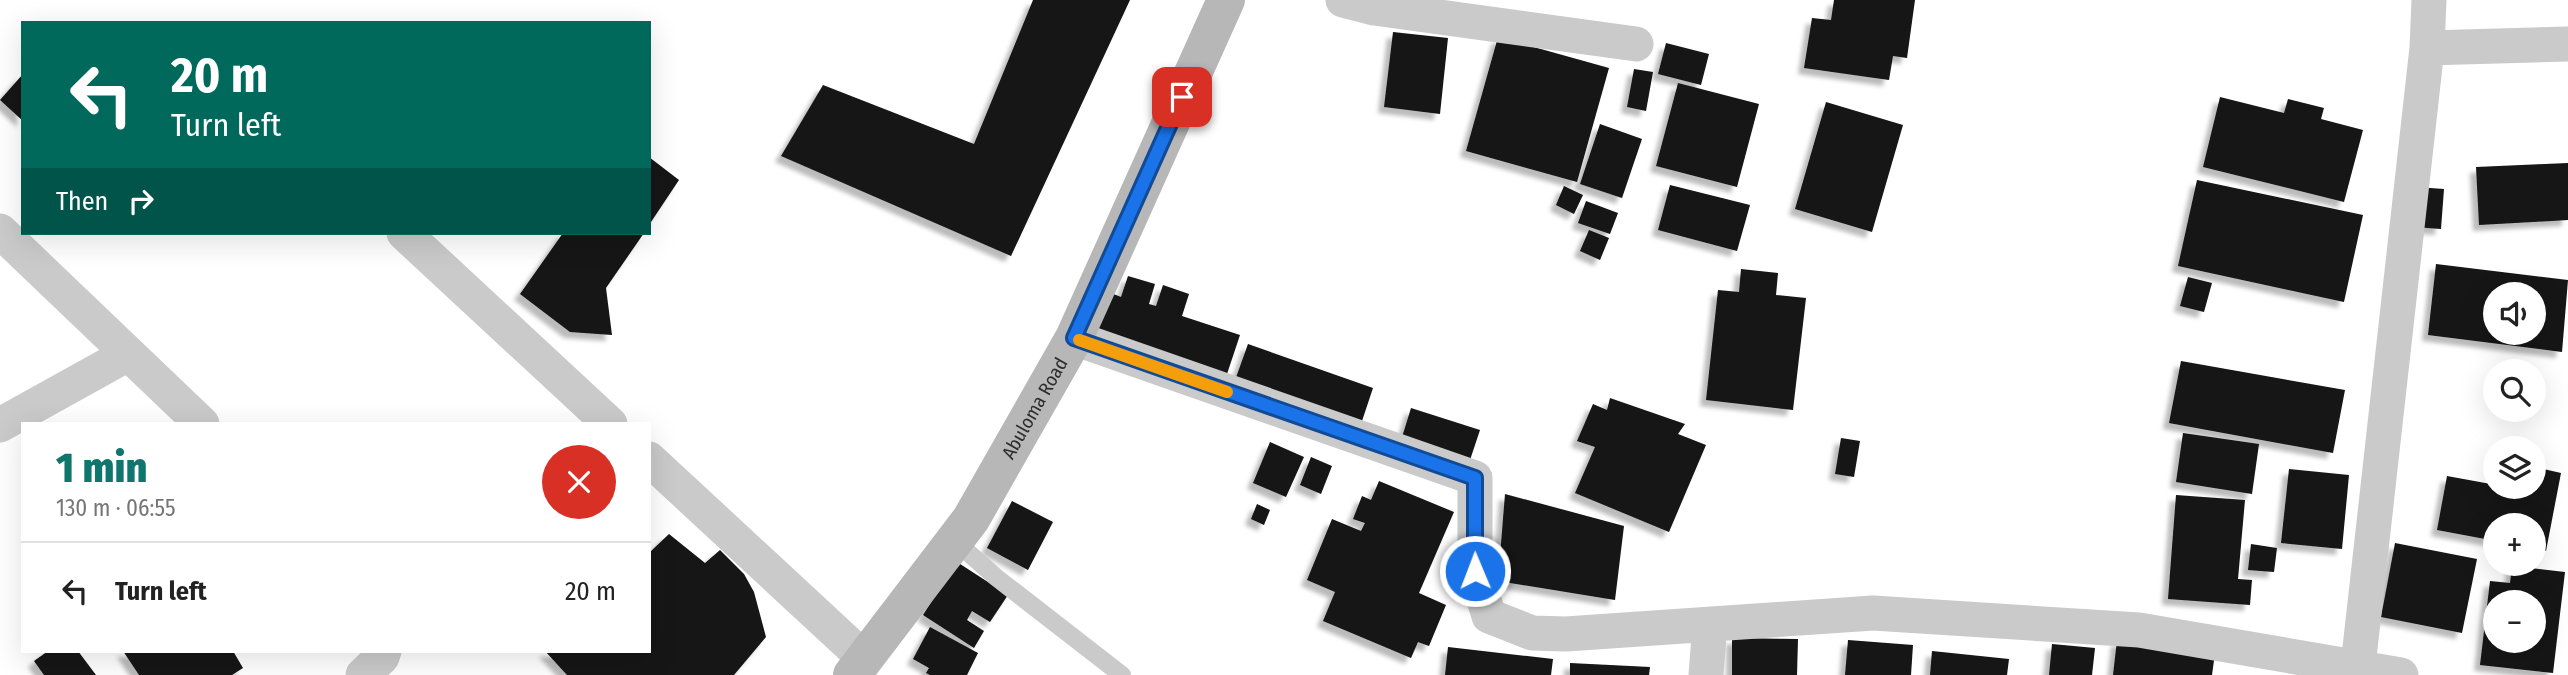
<!DOCTYPE html>
<html lang="en">
<head>
<meta charset="utf-8">
<style>
  body { margin:0; font-family:"Fira Sans Condensed",sans-serif; background:#f2f2f2; color:#222; height:100vh; display:flex; flex-direction:column; font-size:26px; white-space:nowrap }
  * { box-sizing:border-box; margin:0 }
  p { font-size:23px; color:#767676 }
  .icon { flex:none; width:38px; height:38px; fill:none; stroke:currentColor; stroke-width:2; stroke-linecap:round; stroke-linejoin:round }
  .map { position:relative; flex:1; overflow:hidden }
  .details { position:absolute; left:21px; top:422px; width:630px; height:231px; display:flex; flex-direction:column; background:#fff; border-radius:0px; box-shadow:0 7px 28px #0002 }
  .details>* { flex:none }
  .hud { position:absolute; left:21px; top:21px; width:630px; height:214px; border-radius:0px; box-shadow:0 7px 28px #0002; background:#00695c; color:#fff; overflow:hidden }
  .buttons { position:absolute; left:2483px; top:282px; display:grid; gap:14px }
  .buttons a { display:grid; place-items:center; width:63px; height:63px; border-radius:50%; background:#fff; box-shadow:0 7px 28px #0002; font-size:35px }
  .pin { position:absolute; display:grid; place-items:center; width:60px; height:60px; color:#fff; margin:-30px; border-radius:14px; box-shadow:0 4px 10px #0006 }
  .me { position:absolute; width:77px; margin:-38px; rotate:359deg; stroke-linejoin:round; filter:drop-shadow(0 0 5px #0008) }
  .turn { display:flex; align-items:center; gap:24px; height:147px; padding:0 35px; font-size:32px }
  .turn .icon { width:91px; height:91px; stroke-width:2.5 }
  .turn b { display:block; font-size:49px; line-height:60px }
  .then { display:flex; align-items:center; height:66px; padding:0 35px; background:#0003; gap:14px; font-size:26px }
  .round { display:grid; place-items:center; flex:none; width:74px; height:74px; border-radius:37px; background:#f2f2f2 }
  .overview { display:flex; align-items:center; justify-content:space-between; height:119px; padding:0 35px }
  h1 { font-size:42px; font-weight:800; line-height:52px; color:#0f766e }
  ul { padding:0; list-style:none }
  li { display:flex; align-items:center; gap:21px; height:98px; padding:0 35px; border-top:2px solid #e0e0e0 }
  li div { flex:1 }
  li b { display:block; font-size:26px }
  li em { font-style:normal }
  .map>svg:first-child { display:block }
  .building { fill:#141414; fill-rule:evenodd; filter:url(#shadow) }
  .lines { fill:none; stroke-linecap:round; stroke-linejoin:round }
  .lane { stroke:#cacaca; stroke-width:18 }
  .street { stroke:#cacaca; stroke-width:35 }
  .secondary { stroke:#b7b7b7; stroke-width:38 }
  .route-casing { stroke:#114b97; stroke-width:18 }
  .route { stroke:#1a73e8; stroke-width:12 }
  .slow { stroke:#f59e0b; stroke-width:12 }
  .labels { text-anchor:middle; stroke-width:7; stroke-linejoin:round; paint-order:stroke }
  .street-label { font-size:19px; fill:#2d2d2d; stroke:#fff }
</style>
</head>
<body>
<div class="map">
<svg width="2568" height="675" viewBox="0 0 2568 675">
  <defs>
    <filter id="shadow"><feDropShadow dx="-6" dy="6" stdDeviation="2" flood-color="#0004"/></filter>
  </defs>
  <rect width="100%" height="100%" fill="#fff"/>
  <path class="building" d="M1033,0H1130L1011,256L781,156L823,85L974,144Z
    M1834,0H1915L1907,58L1893,56L1889,80L1804,68L1812,18L1831,20Z
    M1393,32L1448,38L1440,114L1384,107Z
    M1498,37L1609,68L1577,182L1466,151Z
    M1666,43L1709,54L1701,85L1658,74Z
    M1634,69L1653,72L1646,111L1627,107Z
    M23,74V121L0,100Z
    M1678,83L1759,104L1737,187L1656,166Z
    M2220,97L2284,113L2288,99L2324,108L2321,119L2363,130L2344,202L2203,167Z
    M1826,102L1903,125L1872,232L1795,209Z
    M1600,124L1642,139L1622,198L1580,184Z
    M649,157L679,180L649,225Z
    M2568,163V220L2479,225L2476,167Z
    M2197,180L2363,215L2344,302L2178,266Z
    M1670,185L1750,205L1737,251L1658,230Z
    M1564,186L1583,195L1574,214L1556,205Z
    M2416,187L2444,189L2441,229L2414,227Z
    M1586,201L1618,213L1610,234L1578,223Z
    M1589,230L1609,238L1600,260L1580,251Z
    M563,233H644L606,288L612,335L570,332L520,294Z
    M2436,264L2568,280L2562,352L2428,335ZM2496,294H2534V332H2496Z
    M1741,269L1778,273L1776,295L1806,298L1793,410L1706,400L1718,290L1739,292Z
    M1128,276L1155,284L1149,304L1156,306L1163,285L1189,294L1182,316L1240,335L1225,380L1091,336L1106,291L1121,297Z
    M2188,277L2212,283L2204,312L2180,306Z
    M1248,344L1373,388L1359,430L1233,386Z
    M2181,361L2345,390L2333,453L2169,423Z
    M1610,398L1685,424L1678,434L1706,445L1669,532L1575,493L1595,447L1577,441L1593,404L1607,410Z
    M1411,408L1480,430L1467,469L1399,447Z
    M2183,433L2259,444L2252,494L2176,482Z
    M1841,438L1860,441L1854,477L1835,474Z
    M1270,442L1304,457L1286,497L1253,483Z
    M1311,457L1332,466L1321,494L1300,485Z
    M2534,467L2561,473L2546,551L2534,549V525H2496V541L2437,530L2447,476L2518,489L2534,486Z
    M2289,469L2349,475L2342,549L2281,543Z
    M1379,481L1454,512L1419,593L1446,605L1429,646L1418,642L1411,658L1323,621L1335,592L1307,580L1332,519L1361,531L1365,523L1353,519L1362,496L1371,500Z
    M1505,494L1624,526L1615,600L1498,581Z
    M2176,495L2245,500L2238,579L2252,580L2250,605L2168,599Z
    M1012,501L1053,522L1028,570L987,548Z
    M1257,504L1270,510L1264,525L1251,519Z
    M669,534L705,563L720,550L744,574L754,592L766,637L734,675H567L545,651H649V553Z
    M2395,543L2477,559L2462,633L2381,617Z
    M2251,544L2277,548L2274,572L2248,570Z
    M957,562L1008,595L990,622L972,611L967,620L984,631L974,648L923,615Z
    M2512,566L2565,572L2553,673L2480,665L2490,581L2510,583ZM2496,602H2534V640H2496Z
    M930,627L978,653L967,675H930L926,673L929,668L913,659Z
    M1732,638L1798,639L1797,675H1732Z
    M1848,640L1913,645L1911,675H1845Z
    M2117,640L2215,653L2212,675H2113Z
    M2052,644L2095,648L2092,675H2049Z
    M1448,647L1553,659L1551,675H1445Z
    M48,651H78L96,675H44L34,661Z
    M123,651H233L243,668L232,675H139Z
    M1932,651L2009,659L2007,675H1930Z
    M1570,663L1650,667L1649,675H1570Z"/>
  <g class="lines">
    <path class="lane" d="M955,541L997,578L1122,675"/>
    <path class="street" d="M1343,0L1374,8L1636,44
      M2427,48L2568,44
      M0,231L202,424
      M404,233L610,424
      M1074,338L1475,478V571L1489,616L1532,633L1566,634L1873,613L2139,630L2401,675
      M0,425L128,354
      M649,459L865,659
      M2358,666L2427,48L2429,0
      M363,675L382,657L384,651
      M1706,675L1710,624"/>
    <path class="secondary" id="s1" d="M852,675L971,519L1074,338L1226,0"/>
  </g>
  <g class="lines">
    <defs>
      <path id="route" d="M1182,97L1074,338L1475,478V571"/>
    </defs>
    <use href="#route" class="route-casing"/>
    <use href="#route" class="route"/>
    <path class="slow" d="M1079,340L1227,392"/>
  </g>
  <g class="labels">
    <g class="street-label">
      <text dy="7" stroke="none"><textPath href="#s1" startOffset="324">Abuloma Road</textPath></text>
    </g>
  </g>
</svg>
<div class="buttons">
<a><svg class="icon" aria-label="sound" viewBox="0 0 24 24"><path d="M4 9h4l5-4v14l-5-4H4zM17 9q2 3 0 6"/></svg></a>
<a><svg class="icon" aria-label="search" viewBox="0 0 24 24"><circle cx="10" cy="10" r="6"/><path d="M15 15l6 6"/></svg></a>
<a><svg class="icon" aria-label="layers" viewBox="0 0 24 24"><path d="M12 4l9 5-9 5-9-5zM3 14l9 5 9-5"/></svg></a>
<a>+</a>
<a>−</a>
</div>
<div class="pin" style="left:1182px;top:97px;background:#d93025"><svg class="icon" aria-label="arrive" viewBox="0 0 24 24"><path d="M6 21V4h12l-3 4 3 4H6"/></svg></div>
<svg class="me" style="left:1475px;top:571px" viewBox="-20 -20 40 40"><circle r="17" fill="#1a73e8" stroke="#fff" stroke-width="3"/><path d="M0-11L8 9 0 5-8 9z" fill="#fff"/></svg>
<div class="hud">
<div class="turn"><svg class="icon" aria-label="left" viewBox="0 0 24 24"><path d="M17 20v-9H6M10 6l-5 5 5 5"/></svg><div><b>20 m</b>Turn left</div></div>
<div class="then">Then<svg class="icon" aria-label="right" viewBox="0 0 24 24"><path d="M7 20v-9h11M14 6l5 5-5 5"/></svg></div>
</div>
<section class="details">
<div class="overview"><div><h1>1 min</h1><p>130 m · 06:55</p></div><a class="round" style="background:#d93025;color:#fff"><svg class="icon" aria-label="close" viewBox="0 0 24 24"><path d="M6 6l12 12M18 6L6 18"/></svg></a></div>
<ul>
<li><svg class="icon" aria-label="left" viewBox="0 0 24 24"><path d="M17 20v-9H6M10 6l-5 5 5 5"/></svg><div><b>Turn left</b></div><em>20 m</em></li>
</ul>
</section>
</div>
</body>
</html>
